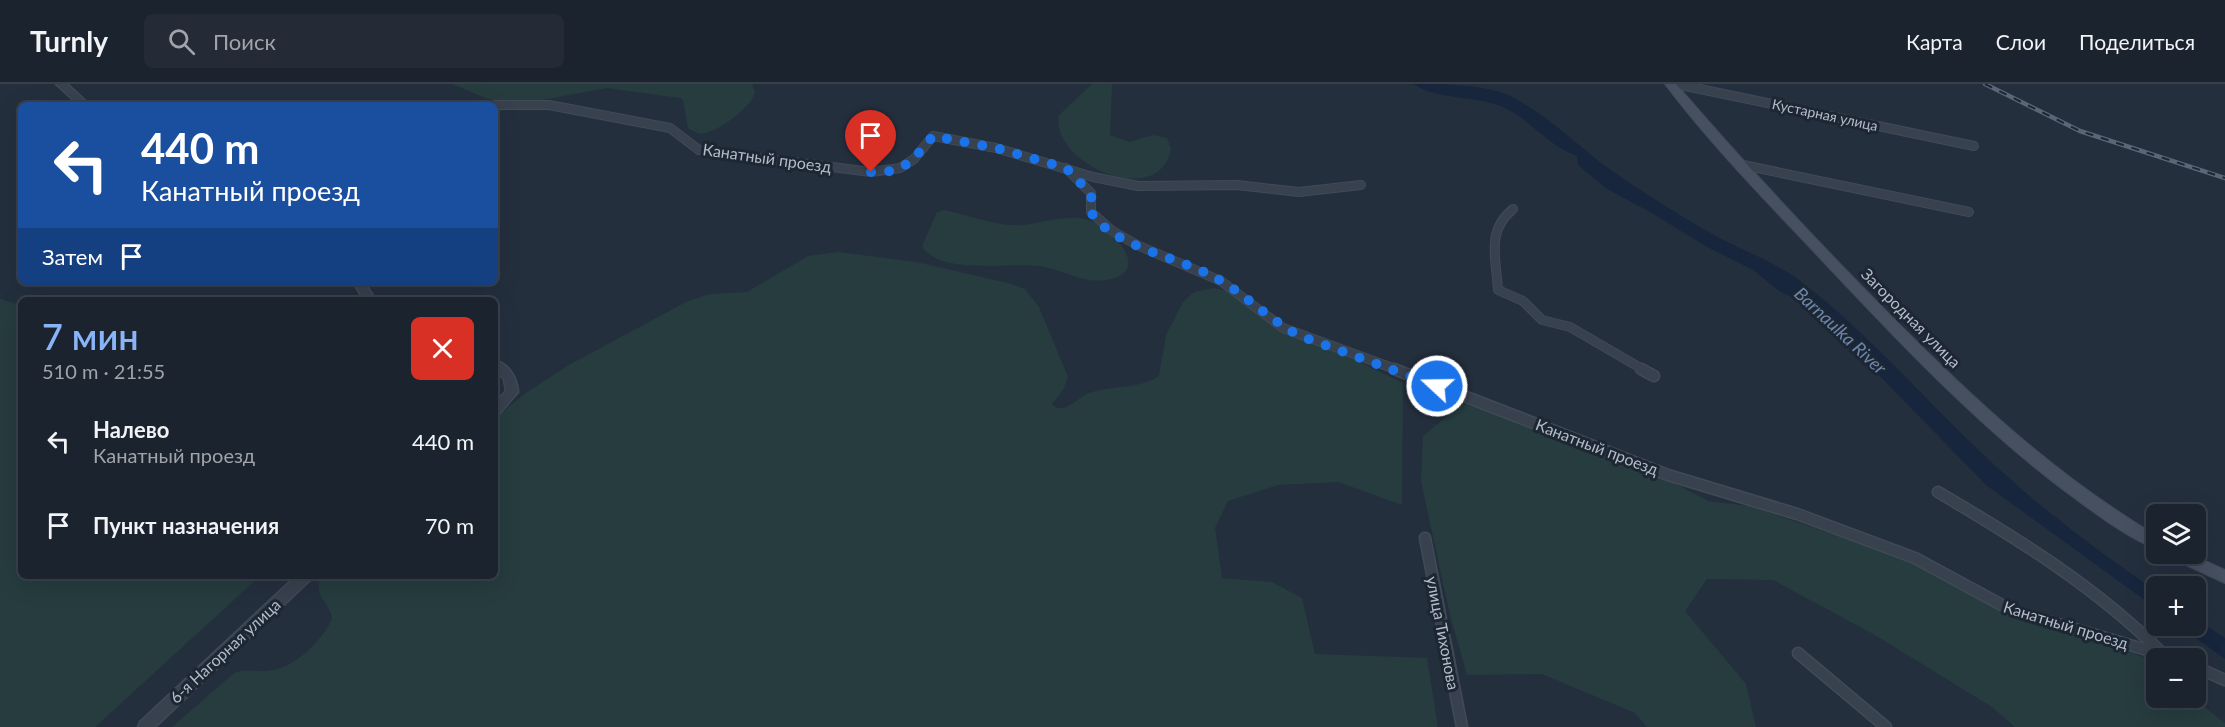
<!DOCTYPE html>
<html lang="ru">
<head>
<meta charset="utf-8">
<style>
  body { margin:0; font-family:Lato,sans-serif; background:#242b36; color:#f1f3f6; height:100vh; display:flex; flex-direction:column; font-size:22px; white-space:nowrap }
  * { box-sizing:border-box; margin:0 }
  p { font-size:20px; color:#a0a4aa }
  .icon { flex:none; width:33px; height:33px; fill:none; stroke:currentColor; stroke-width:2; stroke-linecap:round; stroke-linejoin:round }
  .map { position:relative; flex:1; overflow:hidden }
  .details { position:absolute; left:18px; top:213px; width:480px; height:282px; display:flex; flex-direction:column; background:#1b232e; border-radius:9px; box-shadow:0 6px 24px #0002,0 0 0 2px #39404a }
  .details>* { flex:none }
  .hud { position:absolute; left:18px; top:18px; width:480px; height:183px; border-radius:9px; box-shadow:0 6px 24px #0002,0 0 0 2px #39404a; background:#1a4fa0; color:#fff; overflow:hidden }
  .buttons { position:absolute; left:2146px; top:420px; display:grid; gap:12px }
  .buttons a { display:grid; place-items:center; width:60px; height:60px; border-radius:9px; background:#1b232e; box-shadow:0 6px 24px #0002,0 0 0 2px #39404a; font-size:30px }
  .pin { position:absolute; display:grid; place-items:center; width:51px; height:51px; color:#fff; margin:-62px -26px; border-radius:50% 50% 50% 0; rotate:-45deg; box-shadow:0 0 6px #0007 }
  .pin .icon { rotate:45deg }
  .me { position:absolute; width:66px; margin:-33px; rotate:291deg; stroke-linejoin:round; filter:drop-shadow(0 0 4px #0008) }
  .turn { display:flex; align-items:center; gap:21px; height:126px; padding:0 24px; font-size:27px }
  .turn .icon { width:78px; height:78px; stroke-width:2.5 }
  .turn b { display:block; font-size:42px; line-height:51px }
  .then { display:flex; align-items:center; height:57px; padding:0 24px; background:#0003; gap:12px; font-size:22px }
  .round { display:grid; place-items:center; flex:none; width:63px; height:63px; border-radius:9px; background:#242b36 }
  .headline { display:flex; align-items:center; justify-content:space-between; height:102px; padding:0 24px }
  h1 { font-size:36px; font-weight:600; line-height:45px; color:#8ab4f8 }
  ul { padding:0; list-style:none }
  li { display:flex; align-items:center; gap:18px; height:84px; padding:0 24px }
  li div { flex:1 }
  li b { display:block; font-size:22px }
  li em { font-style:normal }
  header { display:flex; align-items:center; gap:36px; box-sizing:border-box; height:84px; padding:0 30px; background:#1b232e; border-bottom:2px solid #39404a }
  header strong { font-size:28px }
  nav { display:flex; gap:33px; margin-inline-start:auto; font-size:21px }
  .search { width:420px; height:54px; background:#242b36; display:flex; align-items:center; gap:15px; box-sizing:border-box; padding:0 21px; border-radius:9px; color:#a0a4aa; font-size:22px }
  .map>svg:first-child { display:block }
  .green { fill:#263c3f }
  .water { fill:#17263c }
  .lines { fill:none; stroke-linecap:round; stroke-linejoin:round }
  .minor-far1-casing { stroke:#414a57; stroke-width:10 }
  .minor-casing { stroke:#414a57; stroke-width:13 }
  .tertiary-casing { stroke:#414a57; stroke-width:3 }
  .secondary-casing { stroke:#414a57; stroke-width:2 }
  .minor-far1 { stroke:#38414e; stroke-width:8 }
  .minor { stroke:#38414e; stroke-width:10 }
  .tertiary { fill:#38414e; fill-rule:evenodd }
  .secondary { fill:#465061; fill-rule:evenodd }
  .rail-casing { stroke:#5a6575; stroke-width:4.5 }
  .rail { stroke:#1d2633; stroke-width:2; stroke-dasharray:8; stroke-linecap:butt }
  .route { stroke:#1a73e8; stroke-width:10; stroke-dasharray:0 18 }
  .labels { text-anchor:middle; stroke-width:6; stroke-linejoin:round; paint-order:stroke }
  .far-street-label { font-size:14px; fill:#b4bcc9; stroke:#1d2633 }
  .street-label { font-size:16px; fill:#b4bcc9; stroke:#1d2633 }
  .water-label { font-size:18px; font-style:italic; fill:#6d86a8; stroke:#1d2633 }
</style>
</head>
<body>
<header>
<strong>Turnly</strong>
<div class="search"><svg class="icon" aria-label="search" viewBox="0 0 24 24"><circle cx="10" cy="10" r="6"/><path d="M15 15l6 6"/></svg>Поиск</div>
<nav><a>Карта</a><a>Слои</a><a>Поделиться</a></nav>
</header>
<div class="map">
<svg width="2225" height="643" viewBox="0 0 2225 643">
  <rect width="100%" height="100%" fill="#242f3e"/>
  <path class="green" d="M452,0H752L755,9C750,25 716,50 699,50L688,44L683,16L680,14L607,4L542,16L499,17L485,14Z
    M1092,0H1112L1110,51L1130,58L1153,51L1167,54L1171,64C1161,127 1050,81 1059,31Z
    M944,126C968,131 997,143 1021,141C1045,140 1074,126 1097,140C1118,152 1151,189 1106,196C1082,200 1062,185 1040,182C1010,178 940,192 922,162L937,128Z
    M838,168L916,178L1008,199L1025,205L1039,223L1068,293L1063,306L1052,320C1064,333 1077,313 1089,309C1112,301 1137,306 1159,292L1166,251L1183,218L1194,208L1213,204L1233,208L1285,242L1403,299L1402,421L1338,398L1278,401L1228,417L1215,444L1222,494L1272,498L1302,514L1315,570L1427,574L1438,643H172L234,589C246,584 254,588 267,587C294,585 321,558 332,535C330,517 311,511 322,492H495V334L523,311L567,282L688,217L710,210L747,208L808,172Z
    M0,215L21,221V492H260L95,643H0Z
    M1462,320L1485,325L1663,393L1708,417L1749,422L1915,478L2012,531L2144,573L2157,584V614H2193L2225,639V643H2015L1992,623L1875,551L1773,496L1707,495L1685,527L1746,600L1756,643H1647L1635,629L1542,590L1467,591L1450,531L1421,397L1423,352Z"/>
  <path class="water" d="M1413,0C1441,0 1482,0 1508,11C1551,31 1584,70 1624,95C1653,114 1683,134 1714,151C1743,167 1776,178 1803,199C1870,251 1925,316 1987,374C2039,423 2098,467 2157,508V525L1986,401L1834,245L1818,235L1806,220L1779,207L1753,186L1707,163L1652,129L1607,105L1578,81L1577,72C1550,63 1532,38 1507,25C1477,10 1442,18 1413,0Z
    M2196,535L2225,554V575L2179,542H2196Z"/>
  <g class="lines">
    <defs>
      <path id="minor-far1" d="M1676,0L1974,62
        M495,21H549L670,44L699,66L871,88L900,84L914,75L933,52L996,64L1093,93L1138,102L1237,101L1299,108L1361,101
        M1738,80L1969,128
        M1066,84L1091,109V128L1111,146L1137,161L1221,197L1283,244L1398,286
        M1513,125C1486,147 1496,174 1498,206L1523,217L1542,236L1570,243L1644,286"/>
      <path id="minor" d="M1394,285L1668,391L1797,430L1915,474L2011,526L2174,574
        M1641,285L1654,292
        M1938,408C2018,455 2096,503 2162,569
        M1425,454L1462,643
        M1798,569L1886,643
        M2196,583L2225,596"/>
      <path id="tertiary" d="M56,0H67L90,21H79Z
        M353,198H364L376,216H364Z
        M495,276C509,281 517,293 518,308L499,330L495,332V319L506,307L504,295L495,286Z
        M296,492H312L310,496L155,643H138L140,638Z"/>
      <path id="secondary" d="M1665,0H1676C1743,78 1813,153 1885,226C1969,311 2054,391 2157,452V465C2128,455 2090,425 2065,407C1975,339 1896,255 1819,173C1766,117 1711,61 1665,0Z
        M2169,470H2190L2225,486V499L2171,474Z"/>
    </defs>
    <use href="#minor-far1" class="minor-far1-casing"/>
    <use href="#minor" class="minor-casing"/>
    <use href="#tertiary" class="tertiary-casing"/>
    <use href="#secondary" class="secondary-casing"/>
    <use href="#minor-far1" class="minor-far1"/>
    <use href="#minor" class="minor"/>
    <use href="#tertiary" class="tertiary"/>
    <use href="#secondary" class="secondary"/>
    <defs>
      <path id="rail" d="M1985,0L2080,47L2225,94"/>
    </defs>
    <use href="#rail" class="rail-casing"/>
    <use href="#rail" class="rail"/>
  </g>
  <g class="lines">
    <path class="route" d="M871,88C905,90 913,76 933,52L996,64L1066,84L1090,109L1093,119L1091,128C1110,161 1176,173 1208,190C1242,206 1267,235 1300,252L1437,302"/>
  </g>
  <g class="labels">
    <g class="far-street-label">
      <text transform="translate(1825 31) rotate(12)" y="5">Кустарная улица</text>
    </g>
    <g class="street-label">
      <text transform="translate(767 74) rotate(8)" y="6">Канатный проезд</text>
      <text transform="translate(1911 234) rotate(45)" y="6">Загородная улица</text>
      <text transform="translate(1597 363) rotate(21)" y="6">Канатный проезд</text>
      <text transform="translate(2066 541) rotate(17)" y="6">Канатный проезд</text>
      <text transform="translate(1443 549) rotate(79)" y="6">улица Тихонова</text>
      <text transform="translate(225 567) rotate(-43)" y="6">6-я Нагорная улица</text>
    </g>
    <g class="water-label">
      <text transform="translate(1840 247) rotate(43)" y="6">Barnaulka River</text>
    </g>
  </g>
</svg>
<div class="buttons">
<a><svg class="icon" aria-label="layers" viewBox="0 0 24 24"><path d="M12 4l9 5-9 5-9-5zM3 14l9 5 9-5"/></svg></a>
<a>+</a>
<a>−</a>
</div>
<div class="pin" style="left:871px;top:88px;background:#d93025"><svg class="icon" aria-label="arrive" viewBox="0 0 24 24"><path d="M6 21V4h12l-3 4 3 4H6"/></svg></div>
<svg class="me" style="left:1437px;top:302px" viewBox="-20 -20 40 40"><circle r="17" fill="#1a73e8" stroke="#fff" stroke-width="3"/><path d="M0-11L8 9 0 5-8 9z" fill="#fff"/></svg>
<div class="hud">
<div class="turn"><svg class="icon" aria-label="left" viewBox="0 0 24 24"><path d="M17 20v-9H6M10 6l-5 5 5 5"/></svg><div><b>440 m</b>Канатный проезд</div></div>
<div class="then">Затем<svg class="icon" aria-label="arrive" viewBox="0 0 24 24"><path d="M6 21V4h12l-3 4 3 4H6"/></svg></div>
</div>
<section class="details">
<div class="headline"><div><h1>7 мин</h1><p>510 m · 21:55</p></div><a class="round" style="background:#d93025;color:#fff"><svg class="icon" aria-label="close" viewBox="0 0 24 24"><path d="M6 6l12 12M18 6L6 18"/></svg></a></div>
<ul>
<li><svg class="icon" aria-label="left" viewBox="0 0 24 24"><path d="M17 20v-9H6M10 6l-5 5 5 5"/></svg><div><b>Налево</b><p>Канатный проезд</p></div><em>440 m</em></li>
<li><svg class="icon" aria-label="arrive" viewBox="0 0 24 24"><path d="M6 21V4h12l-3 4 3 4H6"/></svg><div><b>Пункт назначения</b></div><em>70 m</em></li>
</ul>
</section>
</div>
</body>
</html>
